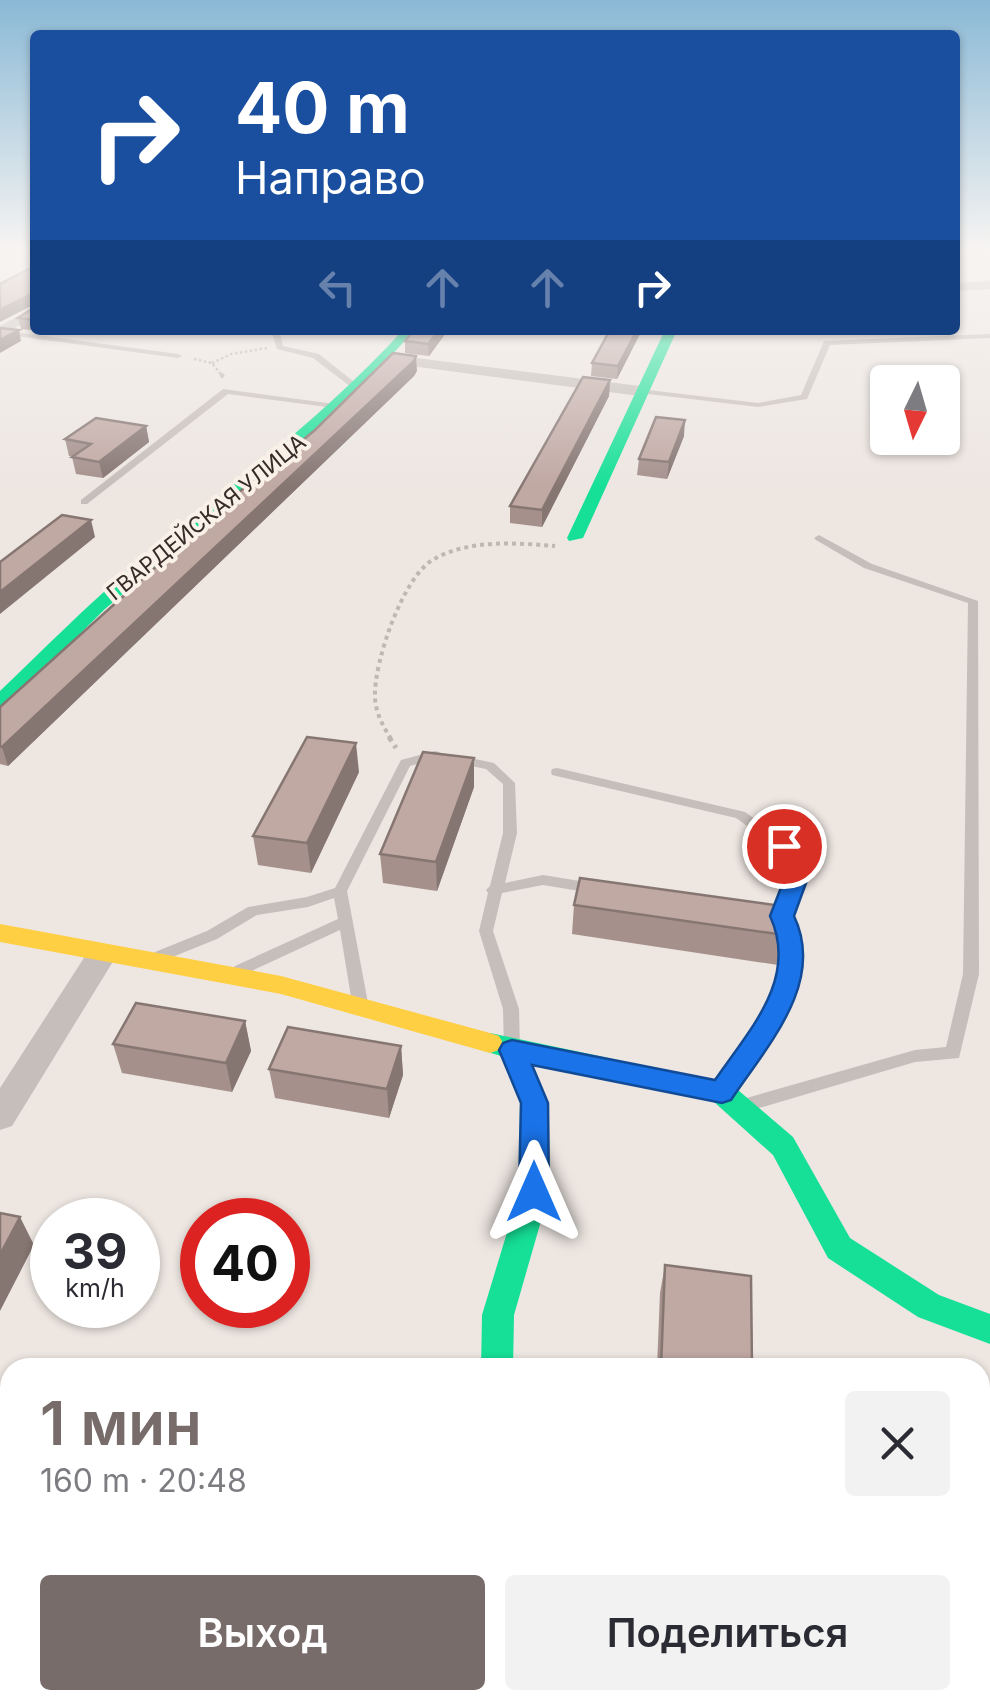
<!DOCTYPE html>
<html lang="ru">
<head>
<meta charset="utf-8">
<style>
  body { margin:0; font-family:Inter,sans-serif; background:#f2f2f3; color:#2b2b33; height:100vh; display:flex; flex-direction:column; font-size:38px; white-space:nowrap }
  * { box-sizing:border-box; margin:0 }
  p { font-size:32px; color:#7c7c81 }
  .icon { flex:none; width:55px; height:55px; fill:none; stroke:currentColor; stroke-width:2; stroke-linecap:round; stroke-linejoin:round }
  .map { position:relative; flex:1; overflow:hidden }
  .details { position:absolute; left:0px; top:1358px; width:990px; height:352px; display:flex; flex-direction:column; background:#fff; border-radius:30px 30px 0 0; box-shadow:0 2px 8px #0004 }
  .details>* { flex:none }
  .top-card { position:absolute; left:30px; top:30px; width:930px; height:305px; border-radius:10px; box-shadow:0 2px 8px #0004; background:#1a4fa0; color:#fff; overflow:hidden }
  .needle { width:65px; rotate:185deg }
  .controls { position:absolute; left:870px; top:365px; display:grid; gap:20px }
  .controls a { display:grid; place-items:center; width:90px; height:90px; border-radius:10px; background:#fff; box-shadow:0 2px 8px #0004; font-size:50px }
  .speed { position:absolute; left:30px; top:1198px; display:flex; gap:20px; font-size:50px; font-weight:700; text-align:center }
  .speed>* { display:grid; place-content:center; width:130px; height:130px; border-radius:50%; background:#fff; box-shadow:0 2px 8px #0004; line-height:1 }
  .speed small { font-size:25px; font-weight:400 }
  .speed .limit { border:15px solid #d22; background:#fff; color:#111 }
  .pin { position:absolute; display:grid; place-items:center; width:85px; height:85px; color:#fff; margin:-42px; border:5px solid #fff; border-radius:50%; box-shadow:0 2px 10px #0007 }
  .me { position:absolute; width:110px; margin:-55px; rotate:0deg; stroke-linejoin:round; filter:drop-shadow(0 0 8px #0008) }
  .turn { display:flex; align-items:center; gap:35px; height:210px; padding:0 40px; font-size:45px }
  .turn .icon { width:130px; height:130px; stroke-width:2.5 }
  .turn b { display:block; font-size:70px; line-height:85px }
  .lanes { display:flex; align-items:center; height:95px; padding:0 40px; background:#0003; justify-content:center; gap:50px; direction:ltr }
  .lanes .off { opacity:.35 }
  .round { display:grid; place-items:center; flex:none; width:105px; height:105px; border-radius:10px; background:#f2f2f3 }
  .head { display:flex; align-items:center; justify-content:space-between; height:170px; padding:0 40px }
  h1 { font-size:60px; font-weight:600; line-height:75px; color:#776c69 }
  .primary-button { display:flex; gap:20px; margin-top:auto; padding:20px 40px }
  .primary-button a { flex:1; height:115px; border-radius:10px; background:#776c69; color:#fff; font-size:40px; font-weight:600; line-height:115px; text-align:center }
  .primary-button a+a { background:#f2f2f3; color:#2b2b33 }
  .map>svg:first-child { display:block }
  .lines { fill:none; stroke-linecap:round; stroke-linejoin:round }
  .path-far2 { stroke:#bfb7b2; stroke-width:2.5; stroke-dasharray:2.5 2.5; stroke-linecap:butt }
  .path-far1 { stroke:#bfb7b2; stroke-width:4; stroke-dasharray:4 4; stroke-linecap:butt }
  .path { stroke:#bfb7b2; stroke-width:5; stroke-dasharray:5 5; stroke-linecap:butt }
  .lane { fill:#c6beba; fill-rule:evenodd }
  .street { fill:#c6beba; fill-rule:evenodd }
  .fast { fill:#16e098; fill-rule:evenodd }
  .slow { fill:#ffcf43; fill-rule:evenodd }
  .wall { fill:#a5908c }
  .shaded-wall { fill:#867672 }
  .building { fill:#c0a8a3; stroke:#867672; stroke-width:2.5 }
  .route { fill:#1a73e8; stroke:#114b97; stroke-width:2.5 }
  .labels { text-anchor:middle; stroke-width:8; stroke-linejoin:round; paint-order:stroke }
  .far-street-label { font-size:22px; fill:#372b28; stroke:#f9f0e8 }
</style>
</head>
<body>
<div class="map">
<svg width="990" height="1708" viewBox="0 0 990 1708">
  <rect width="100%" height="100%" fill="#ede6e1"/>
  <g class="lines">
    <path class="path-far2" d="M194,359L212,363L223,377
      M212,363L231,354L267,348"/>
    <path class="path-far1" d="M221,374L224,378
      M391,739C383,726 375,712 375,696C374,662 403,576 434,559C470,539 516,543 555,546"/>
    <path class="path" d="M389,737L396,748"/>
    <path class="lane" d="M0,330L178,354L182,356L178,358L1,334Z
      M271,330H279L283,346L319,354L358,385L351,387L313,358L277,349Z
      M990,334V338L830,345L807,399L758,407L640,393L636,391L640,389L758,403L801,395L824,341Z
      M223,389L335,404L339,406L335,408L228,394L87,504H81V500Z
      M819,535L872,564L978,601L979,974L959,1058L915,1062L749,1111L743,1109L741,1104L743,1099L915,1050L946,1047L963,974L968,603L864,568L816,540L814,538Z
      M435,751L439,752L441,755L439,758L410,766L347,891L368,1003L366,1007L360,1009L354,1007L352,1003L340,930L245,974H235L232,970L235,966L338,919L334,898L308,907L257,915L217,939L165,960H155L152,956L155,952L207,931L248,907L307,897L335,888L401,760Z
      M456,755L494,763L515,783L517,833L505,883L543,875L592,883L599,888L592,893L543,885L502,893L493,931L519,1009L520,1049L518,1054L512,1055L506,1054L504,1049L503,1009L479,931L488,893L486,890L490,886L503,833V784L486,769L452,762L450,759L452,756Z
      M557,768L745,812L789,843L806,872L789,916L797,941L798,964L794,987L771,1035L728,1097L722,1099L716,1097L714,1092C748,1033 800,996 776,920L762,917L760,913L762,909L777,910L792,872L779,849L736,818L552,775L551,772L552,769Z"/>
    <path class="street" d="M990,281V289L955,291V283Z
      M35,307V317L0,336V326Z
      M385,354L640,386L648,391L640,396L380,362L377,359Z
      M102,944L113,947L117,955L12,1126L0,1130V1088L91,947Z
      M444,1700H492L491,1708H443Z"/>
    <path class="fast" d="M403,330H415L342,408L105,609L7,706L0,708V691C44,649 87,605 134,566C226,489 322,419 403,330Z
      M665,330H677L583,538L569,541L567,538Z
      M490,1033L731,1084L793,1137L850,1238L939,1295L990,1314V1344L918,1317L828,1258L773,1155L713,1101L530,1062L548,1103L549,1193L514,1315L513,1368H481L482,1315L519,1193L520,1103L501,1056L481,1050L477,1043L481,1036Z"/>
    <path class="slow" d="M0,924L281,976L490,1033L499,1036L503,1043L499,1050L490,1053L281,994L0,942Z"/>
  </g>
  <path class="wall" d="M35,307V330H40L38,331L21,329L18,318Z
    M448,330L429,356L405,353V341Z
    M610,330H642L617,379L591,376L592,363Z
    M417,371L414,376L8,766L0,764V707Z
    M610,380L609,396L542,527L510,523V506Z
    M146,426L149,442L103,478L76,474L72,457L73,456H69L65,439Z
    M684,436L667,479L637,475L639,459Z
    M474,758V787L437,891L383,883L380,854Z
    M359,772L311,873L258,865L253,836Z
    M574,905L784,935L778,965L572,934Z
    M245,1021L251,1051L232,1092L122,1073L113,1044Z
    M401,1046L403,1075L389,1118L275,1098L269,1069Z
    M665,1265L752,1368H657L660,1293Z
    M124,1700H243L241,1708H130Z
    M642,1700H757V1708H641Z"/>
  <path class="shaded-wall" d="M33,293L35,304L0,322V310Z
    M19,330L21,341L0,353V340Z
    M439,330H448L429,356L428,344Z
    M637,330H642L617,379L618,366Z
    M416,356L417,371L414,376L8,766L2,747Z
    M610,380L609,396L542,527V510Z
    M685,420L684,436L667,479L669,462Z
    M146,426L149,442L103,478L99,462Z
    M91,520L95,537L0,614V592Z
    M356,743L359,772L311,873L307,843Z
    M474,758V787L437,891L436,862Z
    M245,1021L251,1051L232,1092L226,1063Z
    M401,1046L403,1075L389,1118L387,1089Z
    M20,1217L34,1245L0,1311V1255Z
    M228,1700H243L241,1708H226Z"/>
  <path class="building" d="M35,266V301L33,293L0,310V284Z
    M35,307V320L18,318Z
    M0,328L19,330L0,340Z
    M414,330H439L428,344L405,341Z
    M610,330H637L618,366L592,363Z
    M393,353L416,356L414,361L2,747L0,746V707L239,492L315,430Z
    M583,377L610,380L542,510L510,506Z
    M656,417L685,420L669,462L639,459Z
    M96,418L146,426L99,462L72,457L91,444L65,439Z
    M62,515L91,520L0,592V562Z
    M307,737L356,743L307,843L253,836Z
    M423,752L474,758L436,862L380,854Z
    M580,878L782,906L784,935L574,905Z
    M136,1003L245,1021L226,1063L113,1044Z
    M288,1027L401,1046L387,1089L269,1069Z
    M0,1213L20,1217L0,1255Z
    M665,1265L751,1276L752,1368H661Z
    M153,1700H228L226,1708H200Z
    M646,1700H757V1708H646Z"/>
  <linearGradient id="sky" x2="0" y2="1"><stop stop-color="#8ab9d6"/><stop offset="0.51" stop-color="#f7f4f2"/><stop offset="1" stop-color="#f7f4f2" stop-opacity="0"/></linearGradient>
  <rect width="990" height="487" fill="url(#sky)"/>
  <path class="route" d="M784,838L792,841L810,872L794,916C826,983 767,1046 731,1100L722,1103L532,1065L548,1103L549,1192L545,1202L534,1205L524,1202L519,1192L521,1103L499,1050L503,1043L512,1040L715,1080C749,1030 799,979 770,916L787,872L773,846Z"/>
  <g class="labels">
    <g class="far-street-label">
      <text transform="translate(206 517) rotate(-39)" y="8">ГВАРДЕЙСКАЯ УЛИЦА</text>
    </g>
  </g>
</svg>
<div class="controls">
<a><svg class="needle" viewBox="-14 -14 28 28"><path d="M0-13l5 13h-10z" fill="#e53935"/><path d="M0 13l5-13h-10z" fill="#7c7c81"/></svg></a>
</div>
<div class="speed"><div>39<small>km/h</small></div><div class="limit">40</div></div>
<div class="pin" style="left:784px;top:846px;background:#d93025"><svg class="icon" aria-label="arrive" viewBox="0 0 24 24"><path d="M6 21V4h12l-3 4 3 4H6"/></svg></div>
<svg class="me" style="left:534px;top:1192px" viewBox="-20 -20 40 40"><path d="M0-17L14 15 0 8-14 15z" fill="#1a73e8" stroke="#fff" stroke-width="4"/></svg>
<div class="top-card">
<div class="turn"><svg class="icon" aria-label="right" viewBox="0 0 24 24"><path d="M7 20v-9h11M14 6l5 5-5 5"/></svg><div><b>40 m</b>Направо</div></div>
<div class="lanes"><svg class="icon off" aria-label="left" viewBox="0 0 24 24"><path d="M17 20v-9H6M10 6l-5 5 5 5"/></svg><svg class="icon off" aria-label="ahead" viewBox="0 0 24 24"><path d="M12 20V5M6 11l6-6 6 6"/></svg><svg class="icon off" aria-label="ahead" viewBox="0 0 24 24"><path d="M12 20V5M6 11l6-6 6 6"/></svg><svg class="icon" aria-label="right" viewBox="0 0 24 24"><path d="M7 20v-9h11M14 6l5 5-5 5"/></svg></div>
</div>
<section class="details">
<div class="head"><div><h1>1 мин</h1><p>160 m · 20:48</p></div><a class="round"><svg class="icon" aria-label="close" viewBox="0 0 24 24"><path d="M6 6l12 12M18 6L6 18"/></svg></a></div>
<div class="primary-button"><a>Выход</a><a>Поделиться</a></div>
</section>
</div>
</body>
</html>
